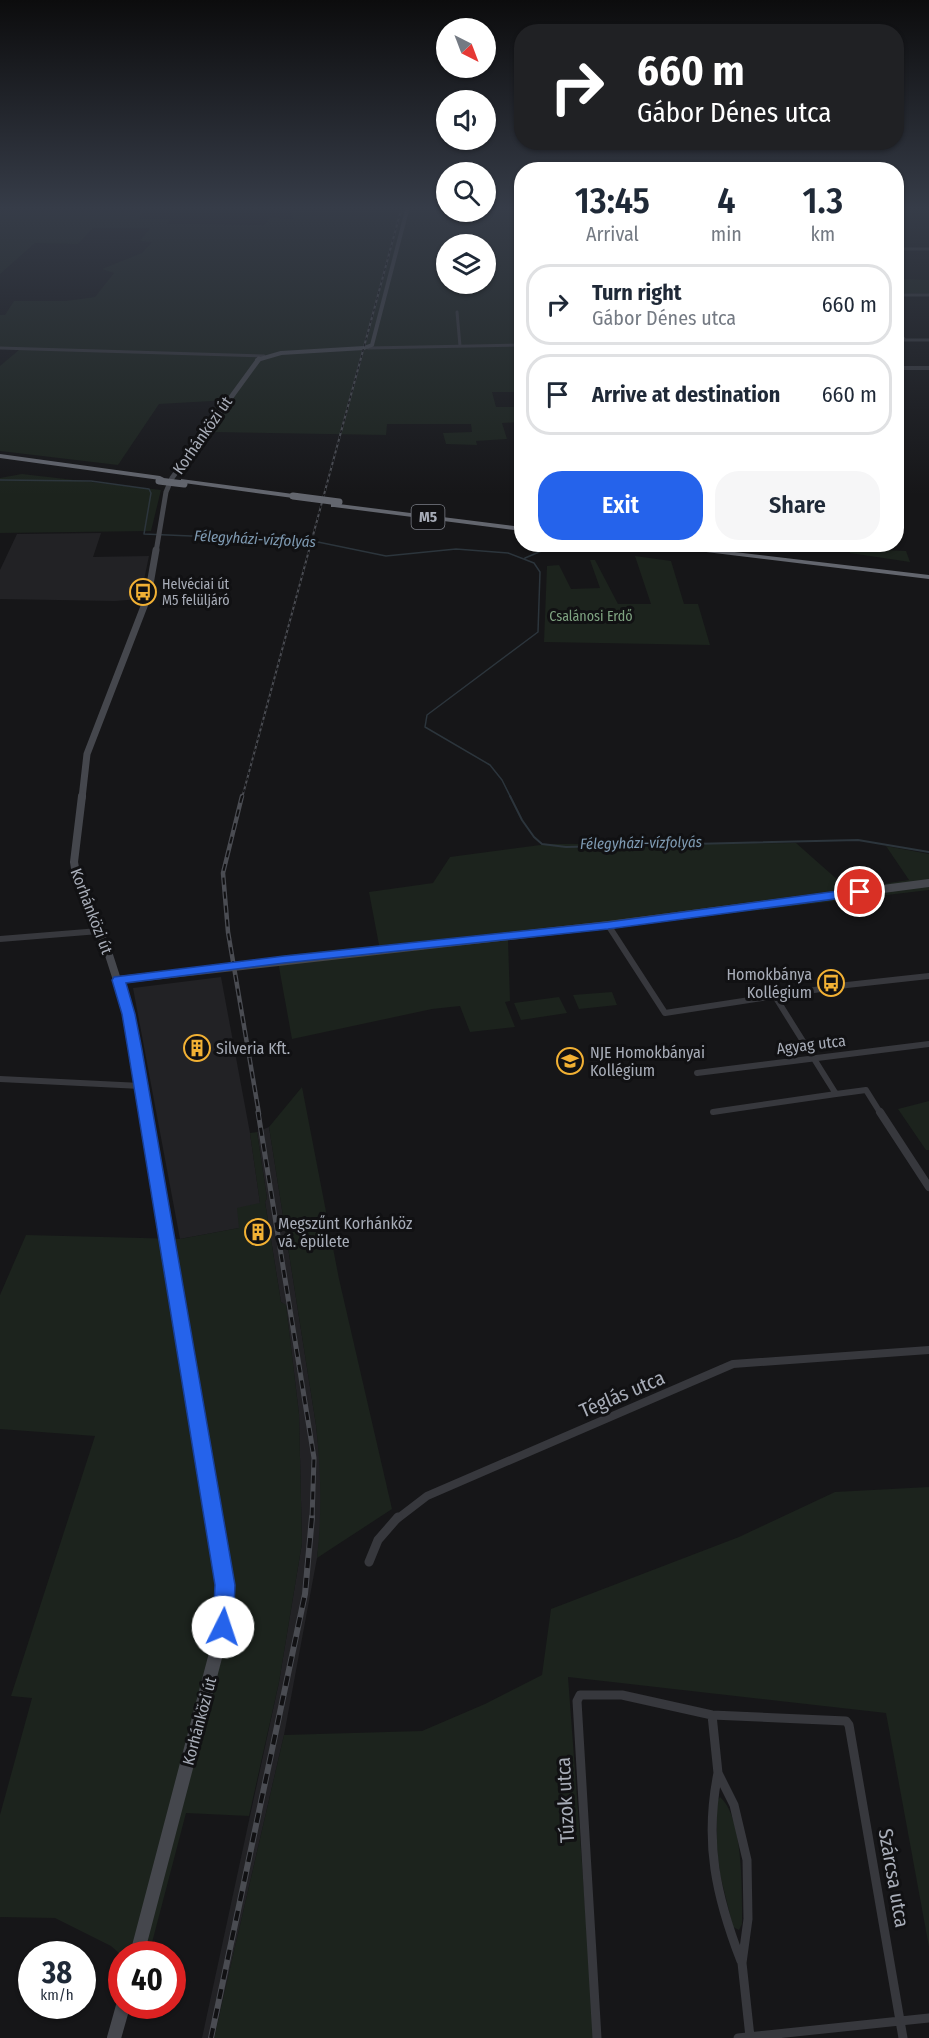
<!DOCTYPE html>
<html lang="en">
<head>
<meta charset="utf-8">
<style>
  body { margin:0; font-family:"Fira Sans Condensed",sans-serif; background:#f6f6f7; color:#1f2937; height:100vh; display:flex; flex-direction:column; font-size:22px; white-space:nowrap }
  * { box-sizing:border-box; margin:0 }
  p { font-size:20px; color:#747a83 }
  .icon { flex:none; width:33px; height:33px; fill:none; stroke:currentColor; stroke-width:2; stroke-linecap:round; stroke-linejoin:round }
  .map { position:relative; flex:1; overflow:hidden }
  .sheet { position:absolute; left:514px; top:162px; width:390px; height:390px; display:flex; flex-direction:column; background:#fff; border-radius:24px; box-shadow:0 2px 4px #0004 }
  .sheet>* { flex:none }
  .guide { position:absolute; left:514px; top:24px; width:390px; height:126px; border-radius:24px; box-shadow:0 2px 4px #0004; background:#202124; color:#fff; overflow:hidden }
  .needle { width:39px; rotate:138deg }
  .tools { position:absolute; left:436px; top:18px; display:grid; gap:12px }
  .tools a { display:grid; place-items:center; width:60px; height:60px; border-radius:50%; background:#fff; box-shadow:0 2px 4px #0004; font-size:30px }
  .speed { position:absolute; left:18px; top:1941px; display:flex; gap:12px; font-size:30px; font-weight:700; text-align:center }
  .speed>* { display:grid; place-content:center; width:78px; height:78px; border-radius:50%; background:#fff; box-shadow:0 2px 4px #0004; line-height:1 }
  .speed small { font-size:15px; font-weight:400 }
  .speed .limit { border:9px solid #d22; background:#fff; color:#111 }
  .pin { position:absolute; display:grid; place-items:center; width:51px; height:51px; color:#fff; margin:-26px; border:3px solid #fff; border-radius:50%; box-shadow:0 2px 6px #0007 }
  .me { position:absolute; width:66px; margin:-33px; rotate:4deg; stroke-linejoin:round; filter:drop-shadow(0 0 4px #0008) }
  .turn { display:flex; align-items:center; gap:21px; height:126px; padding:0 24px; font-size:27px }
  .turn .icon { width:78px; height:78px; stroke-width:2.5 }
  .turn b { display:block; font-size:42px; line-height:51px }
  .eta { display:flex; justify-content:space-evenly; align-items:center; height:102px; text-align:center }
  .eta b { font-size:36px; font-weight:600; line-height:42px }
  .primary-button { display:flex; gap:12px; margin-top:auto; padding:12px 24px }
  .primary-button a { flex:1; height:69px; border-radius:24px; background:#2563eb; color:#fff; font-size:24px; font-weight:600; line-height:69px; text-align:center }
  .primary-button a+a { background:#f6f6f7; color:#1f2937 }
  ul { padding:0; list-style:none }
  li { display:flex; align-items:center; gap:18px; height:81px; margin:0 12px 9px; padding:0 12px; border:3px solid #e0e1e3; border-radius:24px }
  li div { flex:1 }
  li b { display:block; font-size:22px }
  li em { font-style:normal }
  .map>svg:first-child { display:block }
  .built { fill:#222225 }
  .green { fill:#1c231d; fill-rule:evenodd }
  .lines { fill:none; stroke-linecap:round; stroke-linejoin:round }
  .stream-far1 { stroke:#2c353c; stroke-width:1.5 }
  .stream { stroke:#2c353c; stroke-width:2 }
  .street-far4 { stroke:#37383d; stroke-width:3 }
  .street-far3 { stroke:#37383d; stroke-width:4 }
  .street-far2 { stroke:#37383d; stroke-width:6 }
  .street-far1 { stroke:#37383d; stroke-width:8 }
  .street { stroke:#37383d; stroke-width:9 }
  .secondary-far5 { stroke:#45474d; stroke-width:4 }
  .secondary-far4 { stroke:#45474d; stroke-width:5 }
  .secondary-far3 { stroke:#45474d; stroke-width:7 }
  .secondary-far2 { stroke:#45474d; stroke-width:8 }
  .secondary-far1 { stroke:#45474d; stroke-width:11 }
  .secondary { stroke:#45474d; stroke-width:14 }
  .highway { fill:#63666e; fill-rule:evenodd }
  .rail-far3-casing { stroke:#4a4c52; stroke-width:2 }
  .rail-far2-casing { stroke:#4a4c52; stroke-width:4.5 }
  .rail-far1-casing { stroke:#4a4c52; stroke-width:5 }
  .rail-casing { stroke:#4a4c52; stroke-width:6 }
  .rail-far3 { stroke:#111113; stroke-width:1.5; stroke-dasharray:3; stroke-linecap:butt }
  .rail-far2 { stroke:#111113; stroke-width:2; stroke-dasharray:7; stroke-linecap:butt }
  .rail-far1 { stroke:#111113; stroke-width:3; stroke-dasharray:8; stroke-linecap:butt }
  .rail { stroke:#111113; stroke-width:4; stroke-dasharray:10; stroke-linecap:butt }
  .highway-bridge { stroke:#63666e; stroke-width:7 }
  .route { fill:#2563eb; stroke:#184099; stroke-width:1.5 }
  .labels { text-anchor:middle; stroke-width:6; stroke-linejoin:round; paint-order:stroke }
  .far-poi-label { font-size:14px; fill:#a8adb8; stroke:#111113; text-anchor:start }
  .far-park-label { font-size:14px; fill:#7fa381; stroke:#111113 }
  .shield { fill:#111113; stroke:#7b7e86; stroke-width:1.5 }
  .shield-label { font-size:15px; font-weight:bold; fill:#a8adb8 }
  .far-water-label { font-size:15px; font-style:italic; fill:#7f9bb3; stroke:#111113 }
  .street-label { font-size:16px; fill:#a8adb8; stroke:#111113 }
  .poi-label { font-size:16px; fill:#a8adb8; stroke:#111113; text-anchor:start }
  .near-street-label { font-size:20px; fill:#a8adb8; stroke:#111113 }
</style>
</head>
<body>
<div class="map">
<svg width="929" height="2038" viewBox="0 0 929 2038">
  <rect width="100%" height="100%" fill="#161618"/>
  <path class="built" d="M101,533L93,557L149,556L140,599L115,601L0,599V570L17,534Z
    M221,977L250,1133L260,1203L239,1228L180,1239L133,988Z
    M269,1127L316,1425L321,1472L322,1518L317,1558L284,1735L214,2038H202L279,1682L302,1543L299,1414L286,1306L281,1302L265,1202L267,1198L257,1132Z"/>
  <path class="green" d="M292,210H522V392H492L496,407H522V422L502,423L507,439L476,441L477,445L446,444L443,433L472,432L471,424H387L386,435L212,432L229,400L159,404L118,465L0,451V366L20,349L0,347V315H5L14,301H66L95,297L114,273L102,269L142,253L152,242L140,241L150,228H93L78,244L35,243L0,274V212L142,213L139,219H171L167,224L264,225L270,218L293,219ZM447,244H486V284H447Z
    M903,279L929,280V296L927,293H901L897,282L904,281Z
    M22,474L161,490L151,531L0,533V478Z
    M847,545H882L884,550L906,551L910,562L850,553Z
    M635,556L671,561L684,604H698L710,645L544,642L547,566L559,565L571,589L600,588L590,560H595L618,604H651Z
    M796,843L848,889L909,880L886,846L929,854V890L508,940L510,1001L505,1002L515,1027L470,1032L460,1006L432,1009L292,1039L277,956L379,945L369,892L433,883L450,857L548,844Z
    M612,992L617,1005L579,1009L573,995Z
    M559,997L567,1013L521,1020L514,1003Z
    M302,1087L339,1279L392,1509L317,1558C322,1513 321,1471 316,1425L269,1127Z
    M929,1101V1150H926L898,1109Z
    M257,1132L267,1198L265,1202L281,1302L286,1305L299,1414L302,1543L279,1682L249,1816L186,1813L149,1954L121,1955L111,1946L55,1918L0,1917V1815L32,1698L11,1696L95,1436L0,1429V1295L26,1235L180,1239L239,1228L237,1208L260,1203L250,1133Z
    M929,1487V1947L886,1713L568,1677L595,2038H214L284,1735L422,1731L485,1704L542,1675L551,1609L739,1537L835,1492Z
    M720,1797C744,1817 742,1894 742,1924L739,1930L733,1927L720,1874L717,1849V1801Z"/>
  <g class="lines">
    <path class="stream-far1" d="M0,480L91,481L149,489L151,493L144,534L313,541L386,556L456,549L508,553L534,563L540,572L538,632L427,715L425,727L490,765L502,780L511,798
      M525,558L558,544"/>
    <path class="stream" d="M510,796L522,820L534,837L542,844L566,847L858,840L929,852"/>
    <path class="street-far4" d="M897,249H929
      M897,295H929
      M457,312L460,346
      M897,331L905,340
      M897,340H929
      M0,348L264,356
      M368,348L522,345"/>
    <path class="street-far3" d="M897,368H929"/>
    <path class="street-far2" d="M608,925L665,1013L847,985L929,976
      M0,939L99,931
      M776,998L836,1094L866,1090L881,1114
      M697,1073L929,1044
      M0,1079L141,1086
      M713,1112L836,1094"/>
    <path class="street-far1" d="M880,1112L929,1187
      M397,1519L427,1496L733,1364L929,1350"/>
    <path class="street" d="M369,1562L378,1540L398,1517
      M712,1715L718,1773L734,1805L747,1860L748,1919L742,1963L750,2037
      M718,1773C704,1842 716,1896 741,1961
      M597,2038L577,1701L580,1695H622L712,1715L846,1721L849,1725L903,2038
      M738,2038L929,2018"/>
    <path class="secondary-far5" d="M257,360L281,353L364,348L372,345L407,210"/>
    <path class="secondary-far4" d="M156,552L166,492L172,478L259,359"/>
    <path class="secondary-far3" d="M82,798L87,754L148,596L156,550"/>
    <path class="secondary-far2" d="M82,796L74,862L76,874L109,955L128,1014L145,1114
      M118,980L608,925L929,883"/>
    <path class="secondary-far1" d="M145,1112L214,1519"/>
    <path class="secondary" d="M137,1954L223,1627L225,1585L214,1517
      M114,2038L123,2006"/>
    <path class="highway" d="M0,454L160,476L164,478L160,480L0,458Z
      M181,479L293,494L297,496L293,498L184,483H181Z
      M331,503L522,527V531L334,507H331Z
      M640,544H668L929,575V579Z"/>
    <defs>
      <path id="rail-far3" d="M242,798L401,210"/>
      <path id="rail-far2" d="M242,796L223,873L228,932L259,1114"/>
      <path id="rail-far1" d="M258,1112L314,1458L312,1519"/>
      <path id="rail" d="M211,2038L305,1594L312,1517"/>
    </defs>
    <use href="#rail-far3" class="rail-far3-casing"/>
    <use href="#rail-far2" class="rail-far2-casing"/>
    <use href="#rail-far1" class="rail-far1-casing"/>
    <use href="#rail" class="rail-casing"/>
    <use href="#rail-far3" class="rail-far3"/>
    <use href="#rail-far2" class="rail-far2"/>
    <use href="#rail-far1" class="rail-far1"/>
    <use href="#rail" class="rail"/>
    <path class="highway-bridge" d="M159,481L184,484
      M293,496L339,502"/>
  </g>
  <linearGradient id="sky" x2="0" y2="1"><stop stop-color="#0c0c0d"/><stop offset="0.42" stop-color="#363c48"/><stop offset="1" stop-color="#363c48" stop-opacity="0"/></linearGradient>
  <rect width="929" height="495" fill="url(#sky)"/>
  <path class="route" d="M860,888L865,889L866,892L865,895L608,929L284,963L126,983L135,1014L142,1050L235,1585L233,1627L230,1633L223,1635L216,1633L213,1627L215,1585L128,1050L122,1014L112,980L114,977L284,956L608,922Z"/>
  <defs>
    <symbol id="bus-ring" viewBox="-11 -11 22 22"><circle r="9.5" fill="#111113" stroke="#f2b134" stroke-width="1.5"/><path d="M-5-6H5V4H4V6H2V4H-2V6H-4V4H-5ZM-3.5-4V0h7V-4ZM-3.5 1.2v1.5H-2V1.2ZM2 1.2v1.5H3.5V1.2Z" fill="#f2b134"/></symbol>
    <symbol id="building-ring" viewBox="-11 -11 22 22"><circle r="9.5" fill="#111113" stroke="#f2b134" stroke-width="1.5"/><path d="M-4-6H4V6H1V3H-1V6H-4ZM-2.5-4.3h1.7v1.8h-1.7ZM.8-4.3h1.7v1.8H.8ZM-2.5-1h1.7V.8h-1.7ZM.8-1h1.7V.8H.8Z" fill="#f2b134"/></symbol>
    <symbol id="university-ring" viewBox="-11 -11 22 22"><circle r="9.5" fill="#111113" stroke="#f2b134" stroke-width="1.5"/><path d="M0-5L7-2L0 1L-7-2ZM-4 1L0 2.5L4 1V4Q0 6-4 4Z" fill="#f2b134"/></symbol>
  </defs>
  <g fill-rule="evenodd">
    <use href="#bus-ring" x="128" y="577" width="30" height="30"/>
    <use href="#bus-ring" x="816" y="968" width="30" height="30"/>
    <use href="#building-ring" x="182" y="1033" width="30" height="30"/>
    <use href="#university-ring" x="555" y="1046" width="30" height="30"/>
    <use href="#building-ring" x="243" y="1217" width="30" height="30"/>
  </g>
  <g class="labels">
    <g class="far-poi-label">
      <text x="162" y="589">Helvéciai út<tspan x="162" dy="16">M5 felüljáró</tspan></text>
    </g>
    <g class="far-park-label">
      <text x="591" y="621">Csalánosi Erdő</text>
    </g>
    <rect class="shield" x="411.5" y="505" width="33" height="24" rx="4.5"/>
    <g class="shield-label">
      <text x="428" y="522">M5</text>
    </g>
    <g class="far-water-label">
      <text transform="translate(255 539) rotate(3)" y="5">Félegyházi-vízfolyás</text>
      <text transform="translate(641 843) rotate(-1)" y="5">Félegyházi-vízfolyás</text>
    </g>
    <g class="street-label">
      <text transform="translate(202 435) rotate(-55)" y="6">Korhánközi út</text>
      <text transform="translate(92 911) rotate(69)" y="6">Korhánközi út</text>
      <text transform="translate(811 1044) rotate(-7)" y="6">Agyag utca</text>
      <text transform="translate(199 1721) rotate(-75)" y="6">Korhánközi út</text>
    </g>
    <g class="poi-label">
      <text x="812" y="980" text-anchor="end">Homokbánya<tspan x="812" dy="18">Kollégium</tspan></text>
      <text x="216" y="1054">Silveria Kft.</text>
      <text x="590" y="1058">NJE Homokbányai<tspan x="590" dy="18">Kollégium</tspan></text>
      <text x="278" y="1229">Megszűnt Korhánköz<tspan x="278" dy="18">vá. épülete</tspan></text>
    </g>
    <g class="near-street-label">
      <text transform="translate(622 1394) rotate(-23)" y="7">Téglás utca</text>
      <text transform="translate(565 1800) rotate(-93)" y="7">Túzok utca</text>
      <text transform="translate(894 1878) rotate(80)" y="7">Szárcsa utca</text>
    </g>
  </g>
</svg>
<div class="tools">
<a><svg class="needle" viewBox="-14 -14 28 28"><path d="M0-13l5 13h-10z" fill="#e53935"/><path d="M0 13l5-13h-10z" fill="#747a83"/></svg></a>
<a><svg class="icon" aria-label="sound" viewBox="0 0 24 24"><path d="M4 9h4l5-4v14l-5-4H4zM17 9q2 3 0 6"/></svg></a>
<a><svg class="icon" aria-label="search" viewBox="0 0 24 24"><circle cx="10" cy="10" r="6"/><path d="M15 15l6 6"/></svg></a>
<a><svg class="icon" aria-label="layers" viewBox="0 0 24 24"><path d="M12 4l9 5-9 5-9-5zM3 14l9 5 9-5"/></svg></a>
</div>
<div class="speed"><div>38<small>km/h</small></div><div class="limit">40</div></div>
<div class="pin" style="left:860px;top:892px;background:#d93025"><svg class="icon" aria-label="arrive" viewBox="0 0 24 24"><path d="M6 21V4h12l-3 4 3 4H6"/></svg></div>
<svg class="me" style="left:223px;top:1627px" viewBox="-20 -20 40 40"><circle r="19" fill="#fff"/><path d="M0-13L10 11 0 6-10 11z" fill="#2563eb"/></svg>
<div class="guide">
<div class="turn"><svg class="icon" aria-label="right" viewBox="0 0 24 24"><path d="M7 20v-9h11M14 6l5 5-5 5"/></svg><div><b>660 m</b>Gábor Dénes utca</div></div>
</div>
<section class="sheet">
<div class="eta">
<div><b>13:45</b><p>Arrival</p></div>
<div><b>4</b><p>min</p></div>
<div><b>1.3</b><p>km</p></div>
</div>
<ul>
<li><svg class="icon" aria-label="right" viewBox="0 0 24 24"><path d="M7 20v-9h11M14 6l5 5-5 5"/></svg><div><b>Turn right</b><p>Gábor Dénes utca</p></div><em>660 m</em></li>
<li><svg class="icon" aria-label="arrive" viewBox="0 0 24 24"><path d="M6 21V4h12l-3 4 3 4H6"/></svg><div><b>Arrive at destination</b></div><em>660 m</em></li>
</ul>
<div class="primary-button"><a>Exit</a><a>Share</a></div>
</section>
</div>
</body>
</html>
